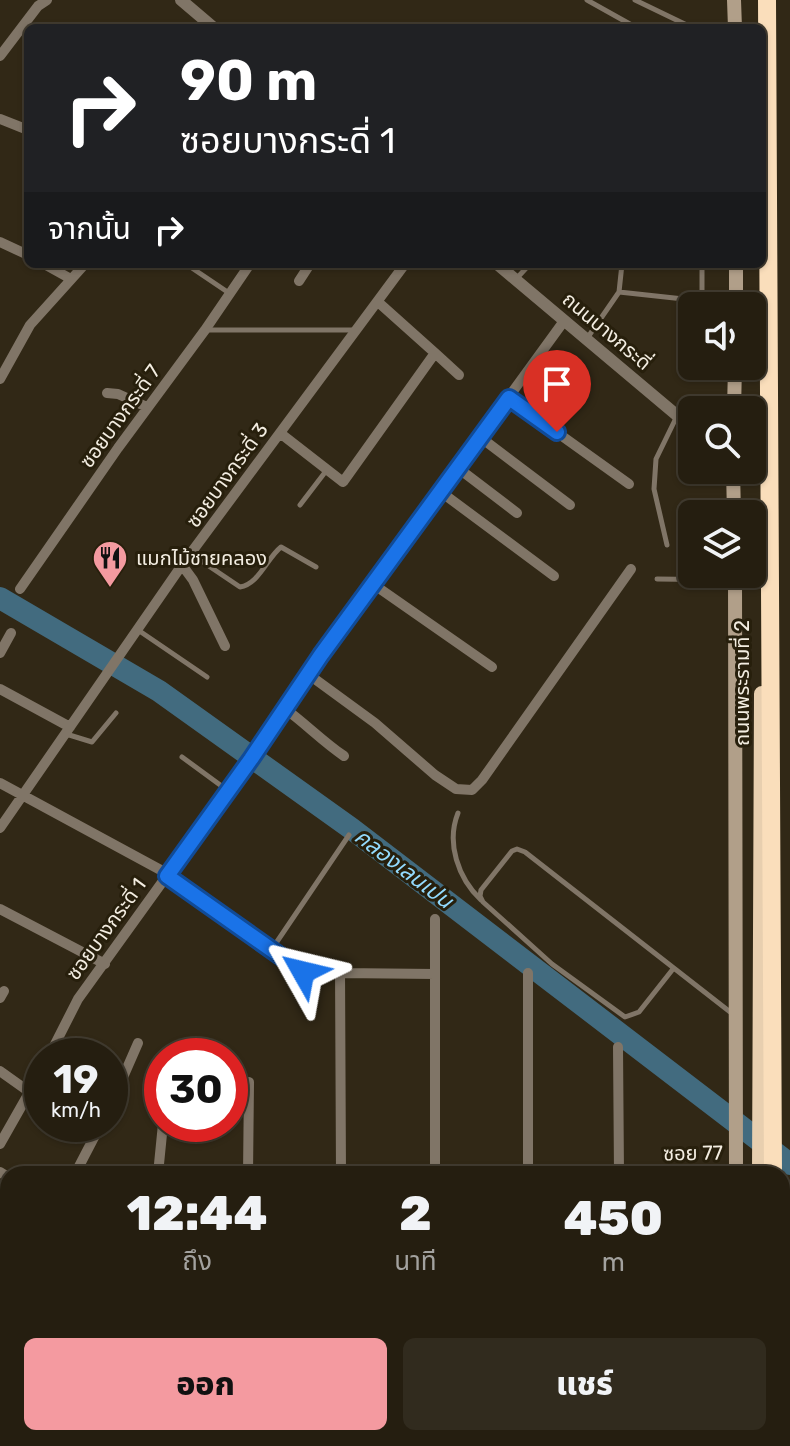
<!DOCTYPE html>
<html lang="th">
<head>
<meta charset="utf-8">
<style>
  body { margin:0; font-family:Rubik,"Noto Sans Thai",sans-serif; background:#312b1e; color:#f1f3f6; height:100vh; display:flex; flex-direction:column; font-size:30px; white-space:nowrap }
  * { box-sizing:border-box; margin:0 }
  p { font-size:26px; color:#a3a29f }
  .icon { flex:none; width:44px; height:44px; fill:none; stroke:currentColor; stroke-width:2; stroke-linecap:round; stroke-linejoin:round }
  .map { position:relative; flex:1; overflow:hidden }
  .side { position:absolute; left:0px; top:1166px; width:790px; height:280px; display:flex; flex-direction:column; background:#251e10; border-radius:24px 24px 0 0; box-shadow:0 2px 6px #0004,0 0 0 2px #423c30 }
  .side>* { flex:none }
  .hud { position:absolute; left:24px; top:24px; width:742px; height:244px; border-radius:12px; box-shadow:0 2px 6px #0004,0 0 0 2px #423c30; background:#202124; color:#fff; overflow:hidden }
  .buttons { position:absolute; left:678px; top:292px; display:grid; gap:16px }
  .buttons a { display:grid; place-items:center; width:88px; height:88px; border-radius:12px; background:#251e10; box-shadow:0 2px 6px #0004,0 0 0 2px #423c30; font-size:40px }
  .speed { position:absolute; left:24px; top:1038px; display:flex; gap:16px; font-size:40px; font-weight:700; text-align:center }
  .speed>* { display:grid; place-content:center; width:104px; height:104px; border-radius:50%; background:#251e10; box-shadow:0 2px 6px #0004,0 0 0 2px #423c30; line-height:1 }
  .speed small { font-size:20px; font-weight:400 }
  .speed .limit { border:12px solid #d22; background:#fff; color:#111 }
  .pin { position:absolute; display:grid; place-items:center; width:68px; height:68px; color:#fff; margin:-82px -34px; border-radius:50% 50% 50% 0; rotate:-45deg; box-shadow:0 0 8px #0007 }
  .pin .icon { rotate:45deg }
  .me { position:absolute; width:88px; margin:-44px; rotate:307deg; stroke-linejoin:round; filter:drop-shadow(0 0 6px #0008) }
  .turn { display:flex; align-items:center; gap:28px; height:168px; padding:0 24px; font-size:36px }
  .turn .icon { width:104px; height:104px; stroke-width:2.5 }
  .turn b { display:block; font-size:56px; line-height:68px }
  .then { display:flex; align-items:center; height:76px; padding:0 24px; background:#0003; gap:16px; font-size:30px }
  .eta { display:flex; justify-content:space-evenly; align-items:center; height:136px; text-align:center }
  .eta b { font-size:48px; font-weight:800; line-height:56px }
  .button { display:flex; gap:16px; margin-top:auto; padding:16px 24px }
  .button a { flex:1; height:92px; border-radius:12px; background:#f49aa0; color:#111; font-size:32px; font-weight:800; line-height:92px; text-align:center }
  .button a+a { background:#312b1e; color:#f1f3f6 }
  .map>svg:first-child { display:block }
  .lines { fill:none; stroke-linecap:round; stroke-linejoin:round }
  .river { stroke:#426b7f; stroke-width:22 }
  .service { stroke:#807567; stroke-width:5 }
  .minor { stroke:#807567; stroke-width:10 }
  .tertiary { stroke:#807567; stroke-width:12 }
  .secondary { stroke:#b19f89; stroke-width:14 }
  .trunk { stroke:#e8cfaf; stroke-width:16 }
  .motorway { stroke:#fadebb; stroke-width:18 }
  .route-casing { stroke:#114b97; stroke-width:20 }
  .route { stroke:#1a73e8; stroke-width:14 }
  .labels { text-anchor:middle; stroke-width:6; stroke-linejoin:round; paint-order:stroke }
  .street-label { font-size:20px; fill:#f3ede1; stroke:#271f0c }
  .poi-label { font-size:20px; fill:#f3ede1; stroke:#271f0c; text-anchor:start }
  .water-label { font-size:22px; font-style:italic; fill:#93dafd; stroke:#271f0c }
</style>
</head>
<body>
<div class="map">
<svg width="790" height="1446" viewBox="0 0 790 1446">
  <rect width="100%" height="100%" fill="#312816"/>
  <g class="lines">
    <path class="river" d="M0,598L159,691L352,829L790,1164"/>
    <path class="service" d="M587,0L637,28
      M635,0L693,28
      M389,27L390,28
      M186,264L229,293
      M622,264L619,292L702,301L722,306
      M702,264V301
      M516,279L530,264
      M206,330H356
      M588,337L619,292
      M300,505L326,471
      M667,545L654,489L656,459L677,416
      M191,554L240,587C259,584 267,558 281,547L316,567
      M657,579L734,580
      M138,630L207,677
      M66,734L92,742L116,713
      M182,757L227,790
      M458,813C446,843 458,878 481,900
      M272,949L349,835
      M673,969L639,1012L625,1017L552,964L483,902L480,896L481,890L512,851L517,849L525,852L734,1015"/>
    <path class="minor" d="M0,56L38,6L47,0
      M0,119L28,130
      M0,242L28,255
      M44,264L71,279
      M299,281L310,264
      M435,353L459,375
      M0,379L30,325L85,264
      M107,393L118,394L147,407
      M509,398L629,484
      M715,410L734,401
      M280,433L343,482L435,353L378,302
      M480,437L570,505
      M458,468L517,513
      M441,492L554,576
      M182,565L193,580L225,646
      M373,584L492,667
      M20,589L118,448L205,330L250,264
      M0,653L11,633
      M308,674L375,723L435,775L456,789L472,790L482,780L631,569
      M0,689L70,727
      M284,708C305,723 322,741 344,756
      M0,783L168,874
      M0,828L182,565L405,264
      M167,876L303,972
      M0,909L105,964
      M435,919V1174
      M340,969L341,1174
      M340,973L435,974
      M528,973V1174
      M0,998L4,991
      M618,1047L619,1174
      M49,1056L78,999L256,752L321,655L564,321
      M0,1071L42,1101
      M110,1107L138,1043
      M78,1124L95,1135
      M0,1144L42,1070
      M0,1172L8,1177
      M75,1174L101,1124
      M158,1174L163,1124
      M248,1174L249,1082
      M410,1174L736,1170
      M0,1305L8,1292
      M0,1392L8,1398
      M342,1438V1446
      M435,1438V1446
      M157,1446L158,1438
      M251,1446V1438
      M528,1446V1438"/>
    <path class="tertiary" d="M181,0L214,28
      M497,264L692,428"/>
    <path class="secondary" d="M734,0L735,28
      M736,264V306
      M734,410L735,366
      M733,470L734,514
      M735,574L736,1174
      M738,1446V1438"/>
    <path class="trunk" d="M760,1174L762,694
      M759,1438L762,1446"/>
    <path class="motorway" d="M767,0L773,1174
      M774,1438V1446"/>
  </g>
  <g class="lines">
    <defs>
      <path id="route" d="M303,972L167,876L251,759L321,655L509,398L557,432"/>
    </defs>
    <use href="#route" class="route-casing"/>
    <use href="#route" class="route"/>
  </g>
  <defs>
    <symbol id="restaurant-pin" viewBox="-11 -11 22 30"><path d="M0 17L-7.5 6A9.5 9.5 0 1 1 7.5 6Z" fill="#f49aa0" stroke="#271f0c"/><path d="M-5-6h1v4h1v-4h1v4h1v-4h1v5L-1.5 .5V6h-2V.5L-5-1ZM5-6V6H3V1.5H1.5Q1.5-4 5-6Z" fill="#111"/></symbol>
  </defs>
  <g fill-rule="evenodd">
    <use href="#restaurant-pin" x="90" y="538" width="40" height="54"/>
  </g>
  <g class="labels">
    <g class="street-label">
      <text transform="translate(607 331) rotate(40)" y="7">ถนนบางกระดี่</text>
      <text transform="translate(120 416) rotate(-54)" y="7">ซอยบางกระดี่ 7</text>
      <text transform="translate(227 475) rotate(-54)" y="7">ซอยบางกระดี่ 3</text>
      <text transform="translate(742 683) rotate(-90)" y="7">ถนนพระรามที่ 2</text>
      <text transform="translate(106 929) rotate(-54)" y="7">ซอยบางกระดี่ 1</text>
      <text transform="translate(693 1153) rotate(-1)" y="7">ซอย 77</text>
    </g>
    <g class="poi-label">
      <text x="136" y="565">แมกไม้ชายคลอง</text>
    </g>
    <g class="water-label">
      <text transform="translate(404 868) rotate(37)" y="8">คลองเลนเปน</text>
    </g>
  </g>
</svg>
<div class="buttons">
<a><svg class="icon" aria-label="sound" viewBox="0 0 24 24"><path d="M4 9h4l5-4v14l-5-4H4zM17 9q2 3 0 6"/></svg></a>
<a><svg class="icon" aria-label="search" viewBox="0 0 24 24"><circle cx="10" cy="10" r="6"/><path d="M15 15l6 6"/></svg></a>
<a><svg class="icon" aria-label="layers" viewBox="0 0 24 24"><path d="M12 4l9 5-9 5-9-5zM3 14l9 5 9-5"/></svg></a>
</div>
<div class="speed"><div>19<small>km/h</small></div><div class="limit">30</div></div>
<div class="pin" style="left:557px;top:432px;background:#d93025"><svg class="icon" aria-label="arrive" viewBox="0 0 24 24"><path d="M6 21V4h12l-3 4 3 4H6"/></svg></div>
<svg class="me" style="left:303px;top:972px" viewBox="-20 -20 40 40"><path d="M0-17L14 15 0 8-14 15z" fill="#1a73e8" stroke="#fff" stroke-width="4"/></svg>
<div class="hud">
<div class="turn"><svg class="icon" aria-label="right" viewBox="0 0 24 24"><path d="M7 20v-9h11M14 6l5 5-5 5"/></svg><div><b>90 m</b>ซอยบางกระดี่ 1</div></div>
<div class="then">จากนั้น<svg class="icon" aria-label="right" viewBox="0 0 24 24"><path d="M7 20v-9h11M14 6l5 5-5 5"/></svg></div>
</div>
<section class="side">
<div class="eta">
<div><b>12:44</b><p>ถึง</p></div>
<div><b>2</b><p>นาที</p></div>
<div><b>450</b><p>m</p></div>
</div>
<div class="button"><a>ออก</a><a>แชร์</a></div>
</section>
</div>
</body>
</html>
